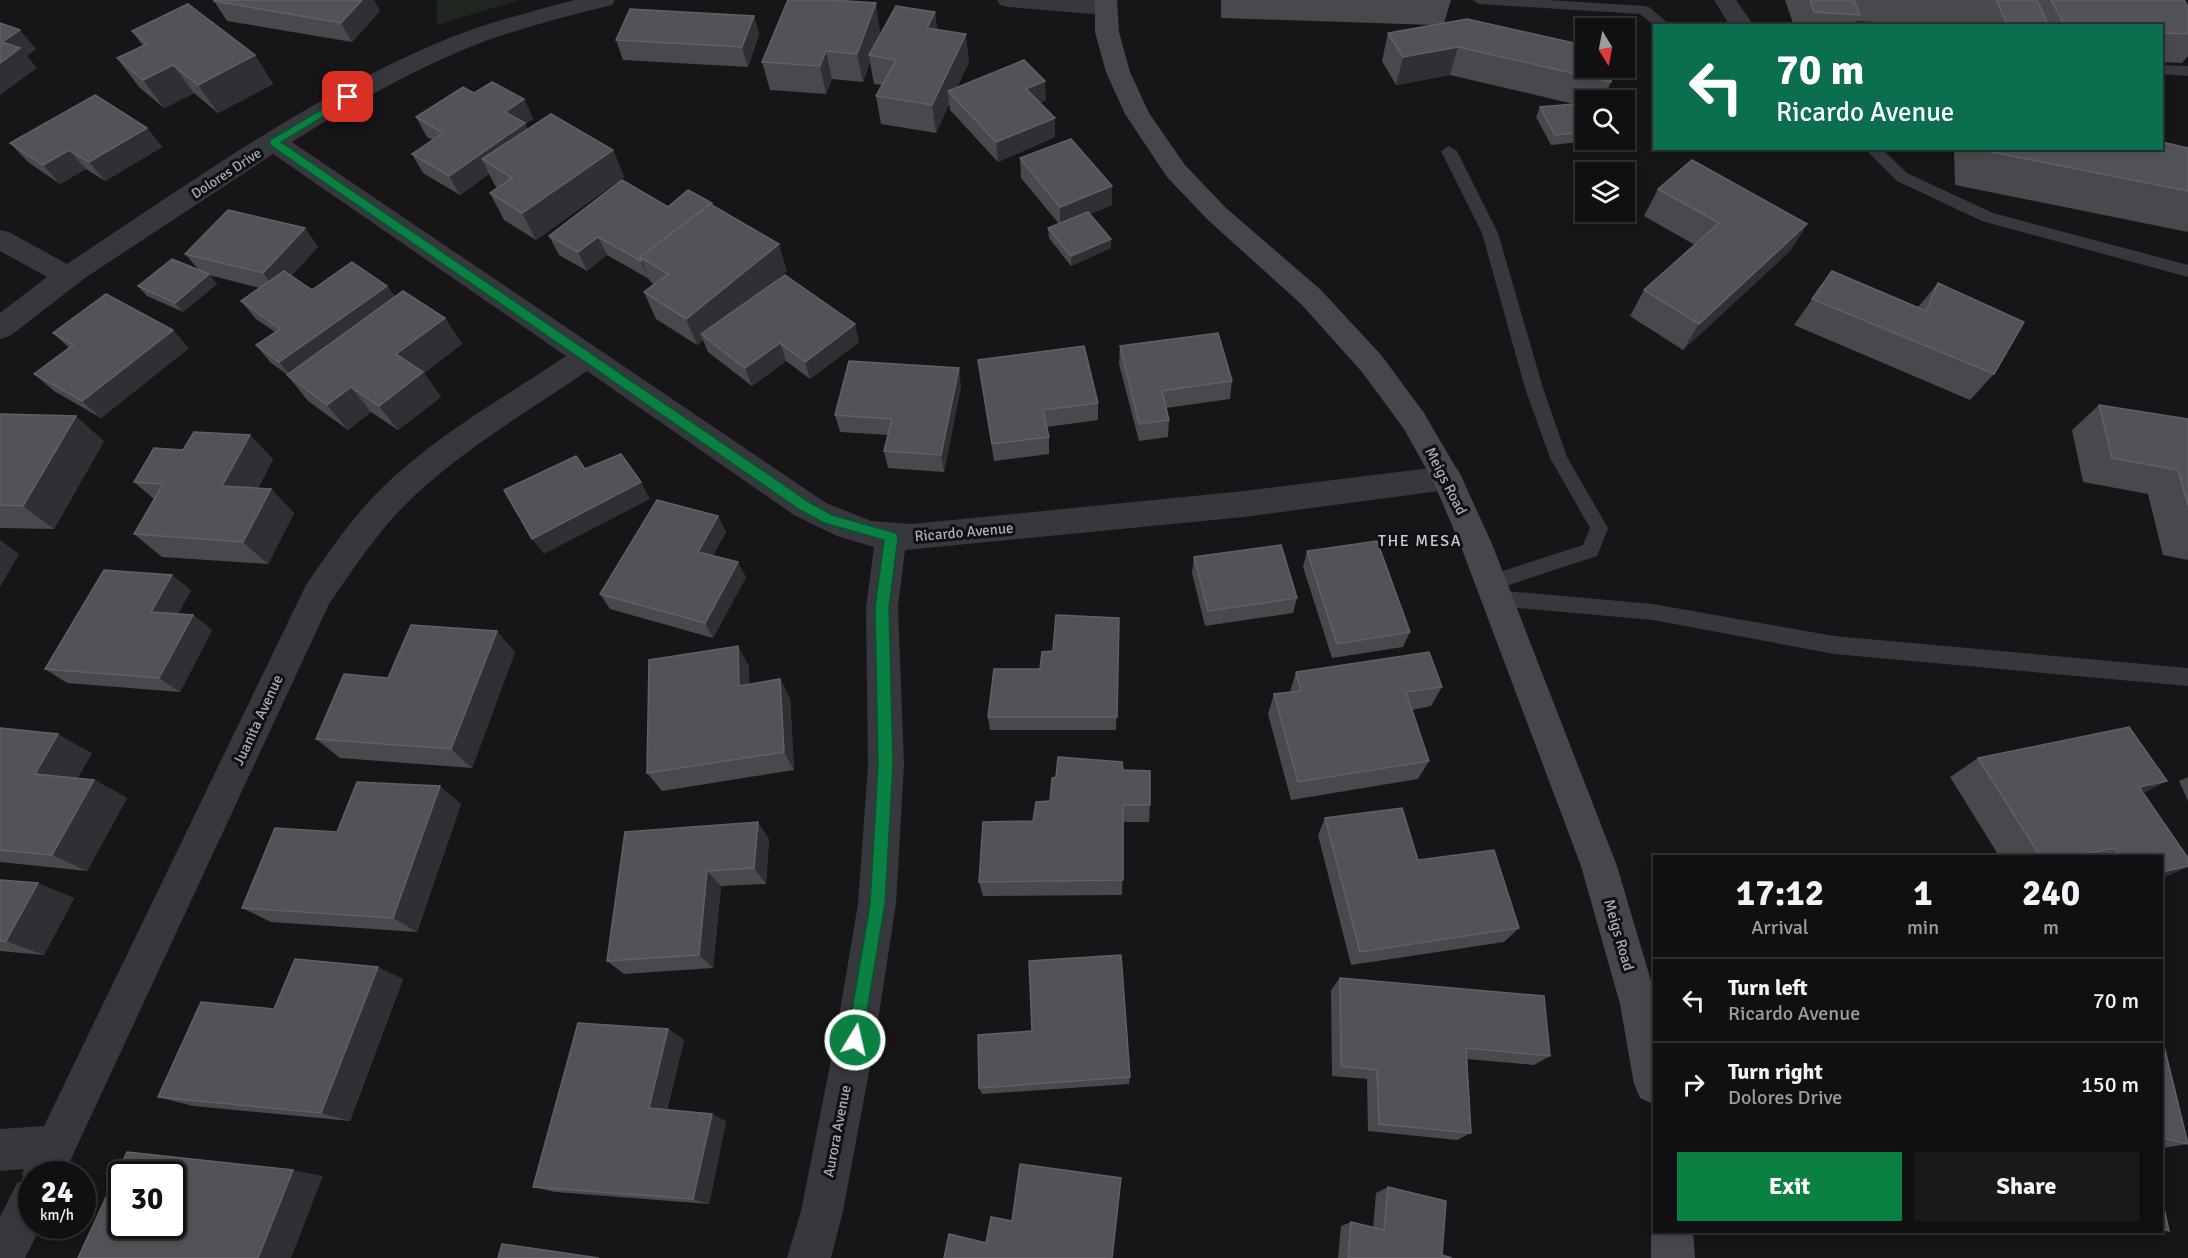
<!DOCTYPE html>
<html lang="en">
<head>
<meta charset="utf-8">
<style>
  body { margin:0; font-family:Signika,sans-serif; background:#19191b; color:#f1f3f6; height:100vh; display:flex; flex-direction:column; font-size:22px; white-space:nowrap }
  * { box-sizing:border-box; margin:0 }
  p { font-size:20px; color:#9c9d9f }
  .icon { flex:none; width:33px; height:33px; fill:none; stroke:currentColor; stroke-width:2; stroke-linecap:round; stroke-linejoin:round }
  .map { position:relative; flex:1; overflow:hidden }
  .details { position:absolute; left:1653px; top:855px; width:510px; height:378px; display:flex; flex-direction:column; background:#101012; border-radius:0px; box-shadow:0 3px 9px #0003,0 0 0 2px #303032 }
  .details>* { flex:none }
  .top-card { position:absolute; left:1653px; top:24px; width:510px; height:126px; border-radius:0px; box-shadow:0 3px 9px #0003,0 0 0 2px #303032; background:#0b6e4f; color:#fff; overflow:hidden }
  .needle { width:39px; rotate:170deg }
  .controls { position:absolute; left:1575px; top:18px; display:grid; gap:12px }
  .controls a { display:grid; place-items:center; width:60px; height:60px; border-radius:0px; background:#101012; box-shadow:0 3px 9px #0003,0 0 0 2px #303032; font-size:30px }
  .speed { position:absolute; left:18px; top:1161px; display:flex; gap:12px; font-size:30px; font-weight:700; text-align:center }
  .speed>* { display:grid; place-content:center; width:78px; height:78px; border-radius:50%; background:#101012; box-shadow:0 3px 9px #0003,0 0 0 2px #303032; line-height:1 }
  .speed small { font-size:15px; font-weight:400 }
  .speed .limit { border:3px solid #111; border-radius:9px; background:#fff; color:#111 }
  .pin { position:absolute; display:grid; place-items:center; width:51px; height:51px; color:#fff; margin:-26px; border-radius:12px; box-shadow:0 3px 9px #0006 }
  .me { position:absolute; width:66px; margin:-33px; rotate:9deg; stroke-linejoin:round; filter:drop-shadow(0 0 4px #0008) }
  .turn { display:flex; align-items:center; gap:21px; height:126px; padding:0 24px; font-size:27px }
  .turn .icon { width:78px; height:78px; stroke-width:2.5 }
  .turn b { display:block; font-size:42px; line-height:51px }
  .eta { display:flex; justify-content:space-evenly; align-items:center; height:102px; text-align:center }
  .eta b { font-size:36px; font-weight:800; line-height:42px }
  .primary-button { display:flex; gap:12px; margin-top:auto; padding:12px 24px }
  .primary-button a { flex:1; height:69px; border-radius:0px; background:#0b8043; color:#fff; font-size:24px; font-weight:800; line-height:69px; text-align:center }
  .primary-button a+a { background:#19191b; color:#f1f3f6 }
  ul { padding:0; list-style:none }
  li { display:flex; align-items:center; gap:18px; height:84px; padding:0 24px; border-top:2px solid #303032 }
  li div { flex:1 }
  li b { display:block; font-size:22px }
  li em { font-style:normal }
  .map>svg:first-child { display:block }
  .green { fill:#1e261f }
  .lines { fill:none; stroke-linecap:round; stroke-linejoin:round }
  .lane { fill:#37383d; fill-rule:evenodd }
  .street { fill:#37383d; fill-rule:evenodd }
  .secondary { fill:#45474d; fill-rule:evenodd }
  .wall { fill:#47494d }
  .shaded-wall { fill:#2f3033 }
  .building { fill:#525359; stroke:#5f6168; stroke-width:1.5; fill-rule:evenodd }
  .route { fill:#0b8043; stroke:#07532c; stroke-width:1.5 }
  .labels { text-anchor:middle; stroke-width:6; stroke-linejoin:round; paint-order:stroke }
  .far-street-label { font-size:14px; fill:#a8adb8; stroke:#111113 }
  .street-label { font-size:15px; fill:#a8adb8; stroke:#111113 }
  .neighbourhood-label { font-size:16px; letter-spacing:1.5px; fill:#c9ccd4; stroke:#111113 }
</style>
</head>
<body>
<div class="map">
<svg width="2188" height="1258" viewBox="0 0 2188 1258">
  <rect width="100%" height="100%" fill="#161618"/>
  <path class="green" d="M437,0H520L437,25Z"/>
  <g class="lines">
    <path class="lane" d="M1472,0H1547L1644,6L1649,7L1671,26H1655L1640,14L1479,4Z
      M2162,65L2188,66V76L2162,74Z
      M1449,146L1457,151L1498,233L1543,388L1567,457L1608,528L1597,556L1491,591L1484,589L1481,583L1484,577L1583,545L1590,528L1550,458L1525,388L1482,233L1441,151Z
      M1864,148H1881L1907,173L1993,213L2188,265V277L1982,221L1897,181Z
      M1496,590L1653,604L1834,636L2188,668V686L1834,654L1653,620L1496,606L1489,604L1486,598L1489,592Z"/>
    <path class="street" d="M575,0H615L612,5C570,15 529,26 488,40C419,66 354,103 292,142L826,503L871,521L912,524L1244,491L1447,466L1458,469L1462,478L1458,487L1447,490L1244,517L905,550L898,607L904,765L896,904L875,1040L843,1211L831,1258H787L801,1211L835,1040L858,904L868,765L866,607L874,547L837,536L794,515L587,371C524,414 455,454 402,508C374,537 352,571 329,604L64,1174H32V1226H41L25,1258H0V1217L17,1183L25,1180L22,1174L24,1169L0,1171V1129L44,1126L306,585C328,553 351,519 379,491C433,437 502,399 566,356L273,154L85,278L10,336L0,339V313L47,277L0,251V230L9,232L67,264C190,183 313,94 449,38C490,22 533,11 575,0Z
      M997,0H1093L1113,3L1117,8L1113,13L1105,15L1008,7L1000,5Z
      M1714,0H1736L1754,26H1730Z"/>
    <path class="secondary" d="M1095,0H1117L1119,32L1130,72L1149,113L1185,165L1226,208L1321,290L1382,356L1424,413L1462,478L1492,544L1617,866L1654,991V1104L1640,1098L1634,1084L1620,1004L1581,866L1460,544L1433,481L1404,429L1362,372L1301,304L1208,220L1167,177L1125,114L1106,72L1095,32Z
      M1654,1223V1232H1693L1695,1258H1651V1232Z"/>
  </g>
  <path class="wall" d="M1221,0H1451L1444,23L1574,43L1578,30L1611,82L1603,100H1586V140H1599L1551,145L1536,117L1540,107L1574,104L1450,75L1396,85L1382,61L1388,33L1434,25L1221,18Z
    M1785,0H2184L2188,7V56L2182,63L2162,62V26H1947L1857,21L1854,26H1794Z
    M214,1L380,11L352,42L227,21Z
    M935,12L937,29L969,62L957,87L1046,100L1040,103L1055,137L998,162L950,110L949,104L936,133L881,124L876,96L882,85L874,84L870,62L863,82L832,79L826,94L770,90L762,62L880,31L878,39Z
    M754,16L759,35L748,67L623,60L616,40Z
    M132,31L255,55L273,84L218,113L194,93L164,108L139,87L117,58L143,46Z
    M524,99L533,119L525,124L528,129L613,150L624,177L536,240L504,220L490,193L498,188L496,187L489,174L460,195L423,173L412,154L433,140L427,137L416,117Z
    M147,128L162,147L105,181L86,169L60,184L28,162L10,143Z
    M1954,148H2188V232L1955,185Z
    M1020,158L1112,205L1090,214L1111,248L1071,266L1049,238L1048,228L1059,224L1021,178Z
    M1658,189L1807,224L1790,251L1683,350L1630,316L1644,290L1695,245L1644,216Z
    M712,203L713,206L787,271L766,288L859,342L810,379L786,361L752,386L708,352L703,340L697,345L656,319L644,292L654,285L652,283L649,279L607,255L587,271L559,255L549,236L668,207Z
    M305,228L318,247L291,276L312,290L387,286L395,297L445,318L462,344L424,373L441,397L398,430L371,412L348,430L308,401L287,375H288L271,363L256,345L275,332L256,319L241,301L260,288L209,275L217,284L183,312L147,296L138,286L199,270L185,254Z
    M1832,271L1918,307L1938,283L1994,374L1970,400L1794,325Z
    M53,333L189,348L101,418L54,391L34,374L69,348Z
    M1120,346L1232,381L1230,399L1166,408L1169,420L1168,437L1139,441L1119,364Z
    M978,360L1098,403V420L1047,427L1049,437V454L994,461Z
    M961,386L944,472L888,468L884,451L888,435L840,432L835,415Z
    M2099,405L2188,419V560L2163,555L2148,494L2083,482L2072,430Z
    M0,414L104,441L54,529L0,528Z
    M273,459L258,488L271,489L294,513L268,564L162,557L134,534L154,499L134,482Z
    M718,516L726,532L713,555L746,577L713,638L610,609L600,594Z
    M1307,551L1410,632L1403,647L1332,658L1303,567Z
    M1194,557L1297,598L1293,613L1205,626L1192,573Z
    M191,590L178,614L193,615L212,630L180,692L67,683L45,669Z
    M1119,618L1116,730H990L988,717L1040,669L1053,651Z
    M738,646L749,667V684L780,679L790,699L794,770L662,791L647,773Z
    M515,652L472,768L340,758L316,739L388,678Z
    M1296,672L1442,687L1431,706L1412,710L1429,761L1418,779L1291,800L1268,714L1274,694L1290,692Z
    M0,728L92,753L77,779L94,780L127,798L87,871L0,862Z
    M1978,758L2167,781L2143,793L2188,858V867L2162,878V856H1999L1950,777Z
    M1123,770L1150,805L1149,822H1123L1122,895L983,896L979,882L1050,801Z
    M2188,777V801L2179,781Z
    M461,804L417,932L271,922L242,908L337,832Z
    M1325,818L1418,860L1519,928L1504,942L1351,965L1318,835Z
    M625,832L769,839L766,884L721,886L713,968L624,974L607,961Z
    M0,880L74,898L44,955L0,951Z
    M1340,978L1550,1056L1534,1065L1467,1059L1471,1133L1457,1140L1368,1131L1367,1079L1332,1076L1331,990Z
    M403,979L350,1121L193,1106L158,1097L274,1009Z
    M668,1029L684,1040L667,1110L726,1121L709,1204L555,1192L533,1187Z
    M2162,1038L2188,1144L2162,1148Z
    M1130,1077L1129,1084L982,1094L979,1088Z
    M1388,1187L1442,1255L1452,1258H1338L1341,1226L1351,1222L1373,1228L1376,1193Z
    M2114,1232H2157L2127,1234Z"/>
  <path class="shaded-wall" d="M362,0H374L380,11L352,42L341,23Z
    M876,3L880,31L872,56L869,55L870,62L863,82L857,54Z
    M935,12L938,40L927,28Z
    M754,16L759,35L748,67L742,47Z
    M20,30L36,49L27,56L37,68L0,95V63L2,42Z
    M966,34L969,62L953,96L948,91L949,104L936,133L932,105Z
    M1458,47L1450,75L1396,85L1403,57Z
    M826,51L832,79L826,94L820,66Z
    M255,55L273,84L218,113L198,85Z
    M173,65L194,93L164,108L143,80Z
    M1045,81L1046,100L1027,108L1026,89Z
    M524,99L533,119L525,124L534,142L482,159L489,174L460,195L449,176L505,112Z
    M1055,118V137L998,162L996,142Z
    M147,128L162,147L105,181L89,162Z
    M69,150L86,169L60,184L43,165Z
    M613,150L624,177L536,240L522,213Z
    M1112,186V205L1060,226V207Z
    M1807,224L1790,251L1683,350L1699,324Z
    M305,228L318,247L277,292L263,273Z
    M598,237L607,255L587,271L578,252Z
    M1111,239V248L1071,266V256Z
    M779,244L787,271L706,338L701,334L703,340L697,345L686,319Z
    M642,260L649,279L641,261Z
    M209,274L217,284L183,312L175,303Z
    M387,286L400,304L294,380L279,362Z
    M445,318L462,344L424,373L441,397L398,430L379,406L396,354Z
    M855,324L859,342L810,379L805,362Z
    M173,330L189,348L101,418L82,401Z
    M780,343L786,361L752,386L745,368Z
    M959,368L961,386L944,472L941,455Z
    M351,387L371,412L348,430L327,405Z
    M76,416L104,441L54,529L23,506Z
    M250,435L273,459L246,509L222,486Z
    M641,482L650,499L544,554L532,539Z
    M271,489L294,513L268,564L243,542Z
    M718,516L726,532L706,567L698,552Z
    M0,540L19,554L0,587Z
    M738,562L746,577L713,638L705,623Z
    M172,575L191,590L171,627L151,612Z
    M193,615L212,630L180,692L159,678Z
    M497,631L515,652L472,768L451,749Z
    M738,646L749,667L750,706L739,686Z
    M780,679L790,699L794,770L784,752Z
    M58,734L92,753L69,792L35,774Z
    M94,780L127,798L87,871L52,855Z
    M2167,781L2132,798L2139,787Z
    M440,786L461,804L417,932L393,918Z
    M758,822L769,839L766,884L754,868Z
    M2188,866V867L2162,878V872Z
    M707,871L721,886L713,968L699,955Z
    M38,883L74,898L44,955L6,941Z
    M378,967L403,979L350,1121L321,1113Z
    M668,1029L684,1040L665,1116L649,1108Z
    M712,1114L726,1121L709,1204L693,1199Z
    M293,1170L323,1176L291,1258H258Z"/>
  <path class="building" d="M215,0H362L341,23L214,1Z
    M788,0H833L876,3L857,54L826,51L820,66L762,62Z
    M1810,0H1854L1860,15L1814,12Z
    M1996,0H2037L2049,26L2007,24Z
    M2051,0H2184L2188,7V34L2162,33V26H2065Z
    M188,4L255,55L198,85L173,65L143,80L117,58L147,44L132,31Z
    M896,6L935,12L927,28L966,34L932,105L876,96L896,60L869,55Z
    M630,9L754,16L742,47L616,40Z
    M1467,19L1574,43L1578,30L1586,32V68H1614L1611,82L1458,47L1403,57L1388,33Z
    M0,23L20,30L2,42L20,48L0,63Z
    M1024,60L1045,81L1026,89L1055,118L996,142L948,91Z
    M492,82L524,99L505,112L525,123L449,176L412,154L443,133L416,117L463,87L474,93Z
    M95,95L147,128L89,162L69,150L43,165L10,143Z
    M1586,103V132L1555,135L1540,107Z
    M551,114L613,150L522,213L490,193L512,178L482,159Z
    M1071,139L1112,186L1060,207L1020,158Z
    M2162,142L2188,148V191L1981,150V148H2162Z
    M1692,160L1807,224L1699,324L1644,290L1719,223L1658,189Z
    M622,180L668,207L688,190L712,203L640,257L642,260L641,261L598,237L578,252L549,236Z
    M710,204L779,244L686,319L644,292L668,274L640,257Z
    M228,210L305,228L263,273L185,254Z
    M1088,212L1111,239L1071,256L1048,228Z
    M172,259L209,274L175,303L138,286Z
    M352,262L387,286L279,362L256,345L280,329L241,301L284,271L312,290Z
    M1832,271L1926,311L1938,283L2024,322L1994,374L1812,299Z
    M785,275L855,324L805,362L780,343L745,368L701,334Z
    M403,291L445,318L396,354L423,372L379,406L351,387L327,405L287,375Z
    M106,294L173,330L82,401L34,374L73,345L53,333Z
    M1218,333L1232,381L1162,391L1169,420L1139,424L1120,346Z
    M1084,346L1098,403L1043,410L1049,437L992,444L978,360Z
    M849,361L959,368L941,455L884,451L892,419L835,415Z
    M2099,405L2188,419V506L2178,470L2112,458Z
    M0,414L76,416L23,506L0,505Z
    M194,432L250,435L222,486L271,489L243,542L134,534L163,484L134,482L154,448L183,450Z
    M621,454L641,482L532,539L504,490L576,456L585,469Z
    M657,500L718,516L698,552L738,562L705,623L600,594Z
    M1377,541L1410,632L1337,644L1307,551Z
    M1281,545L1297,598L1208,611L1194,557Z
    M104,570L172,575L151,612L193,615L159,678L45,669Z
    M1056,615L1119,618L1117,717H988L994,669H1040L1042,652L1053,651Z
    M411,625L497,631L451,749L316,739L344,674L388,678Z
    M738,646L739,686L780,679L784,752L647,773L649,660Z
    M1429,652L1442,687L1406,692L1429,761L1298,782L1274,694L1301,691L1296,672Z
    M2129,727L2167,781L2139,787L2188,858V866L2162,872V856H2120L2114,848L2075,856H2040L1978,758Z
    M0,728L58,734L35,774L94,780L52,855L0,850Z
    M1058,757L1122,762L1123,770L1150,771V805H1123V880L979,882L983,822L1033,821L1036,802L1050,801L1052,778L1056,777Z
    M357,782L440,786L393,918L242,908L275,828L337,832Z
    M1402,808L1418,860L1494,850L1519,928L1360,952L1325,818Z
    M758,822L754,868L707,871L699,955L607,961L625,832Z
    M0,880L38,883L6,941H0Z
    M1121,955L1130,1077L979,1088L978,1035L1032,1031L1029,961Z
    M295,959L378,967L321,1113L158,1097L201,1002L274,1009Z
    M1340,978L1544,996L1550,1056L1466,1048L1471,1133L1379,1124L1377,1070L1341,1066Z
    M578,1023L668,1029L649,1108L712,1114L693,1199L533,1187Z
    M2162,1038L2188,1144L2162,1138Z
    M127,1152L293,1170L258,1258H78ZM122,1174H172V1226H122Z
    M1020,1164L1121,1178L1112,1258H944L949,1234L986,1243L991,1217L1012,1221Z
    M1388,1187L1446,1201L1442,1255L1452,1258H1348L1351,1222L1384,1230Z
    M2162,1199L2169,1231L2162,1229Z
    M502,1244L599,1258H498Z"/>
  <path class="route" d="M348,94L353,97L351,100L281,142L809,502L832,515L896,533L898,537L889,607L893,765L885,904L861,1046L855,1048L850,1046L847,1040L870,904L878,765L875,607L884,540L824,523L800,510L270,145V140Z"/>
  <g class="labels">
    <g class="far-street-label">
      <text transform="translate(226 173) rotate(-33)" y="5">Dolores Drive</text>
    </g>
    <g class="street-label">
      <text transform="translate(1446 481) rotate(63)" y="5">Meigs Road</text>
      <text transform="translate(964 532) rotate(-5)" y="5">Ricardo Avenue</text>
      <text transform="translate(258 720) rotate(-65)" y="5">Juanita Avenue</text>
      <text transform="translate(1619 935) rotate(74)" y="5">Meigs Road</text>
      <text transform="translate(837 1131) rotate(-79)" y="5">Aurora Avenue</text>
    </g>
    <g class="neighbourhood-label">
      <text x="1420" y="546">THE MESA</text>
    </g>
  </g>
</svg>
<div class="controls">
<a><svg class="needle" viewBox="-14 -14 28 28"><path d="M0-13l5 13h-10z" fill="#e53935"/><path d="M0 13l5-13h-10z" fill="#9c9d9f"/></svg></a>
<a><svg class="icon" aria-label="search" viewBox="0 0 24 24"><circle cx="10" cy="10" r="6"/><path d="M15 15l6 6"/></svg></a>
<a><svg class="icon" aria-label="layers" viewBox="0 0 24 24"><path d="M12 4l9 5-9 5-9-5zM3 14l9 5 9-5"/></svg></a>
</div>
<div class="speed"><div>24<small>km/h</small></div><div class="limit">30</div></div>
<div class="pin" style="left:348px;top:97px;background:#d93025"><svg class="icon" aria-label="arrive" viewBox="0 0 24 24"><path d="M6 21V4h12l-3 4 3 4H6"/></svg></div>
<svg class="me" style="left:855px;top:1040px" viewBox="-20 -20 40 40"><circle r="17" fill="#0b8043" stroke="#fff" stroke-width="3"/><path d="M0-11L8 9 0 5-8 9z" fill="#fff"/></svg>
<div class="top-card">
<div class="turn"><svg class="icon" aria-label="left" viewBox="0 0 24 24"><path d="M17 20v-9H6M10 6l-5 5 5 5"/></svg><div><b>70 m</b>Ricardo Avenue</div></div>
</div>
<section class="details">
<div class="eta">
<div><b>17:12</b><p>Arrival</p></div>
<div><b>1</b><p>min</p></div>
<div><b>240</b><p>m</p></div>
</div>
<ul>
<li><svg class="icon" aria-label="left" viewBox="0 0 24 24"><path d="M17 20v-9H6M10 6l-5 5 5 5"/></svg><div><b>Turn left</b><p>Ricardo Avenue</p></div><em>70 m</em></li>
<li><svg class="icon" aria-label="right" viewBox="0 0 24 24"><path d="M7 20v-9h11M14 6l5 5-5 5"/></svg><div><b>Turn right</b><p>Dolores Drive</p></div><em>150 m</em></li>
</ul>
<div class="primary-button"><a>Exit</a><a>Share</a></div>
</section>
</div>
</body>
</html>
